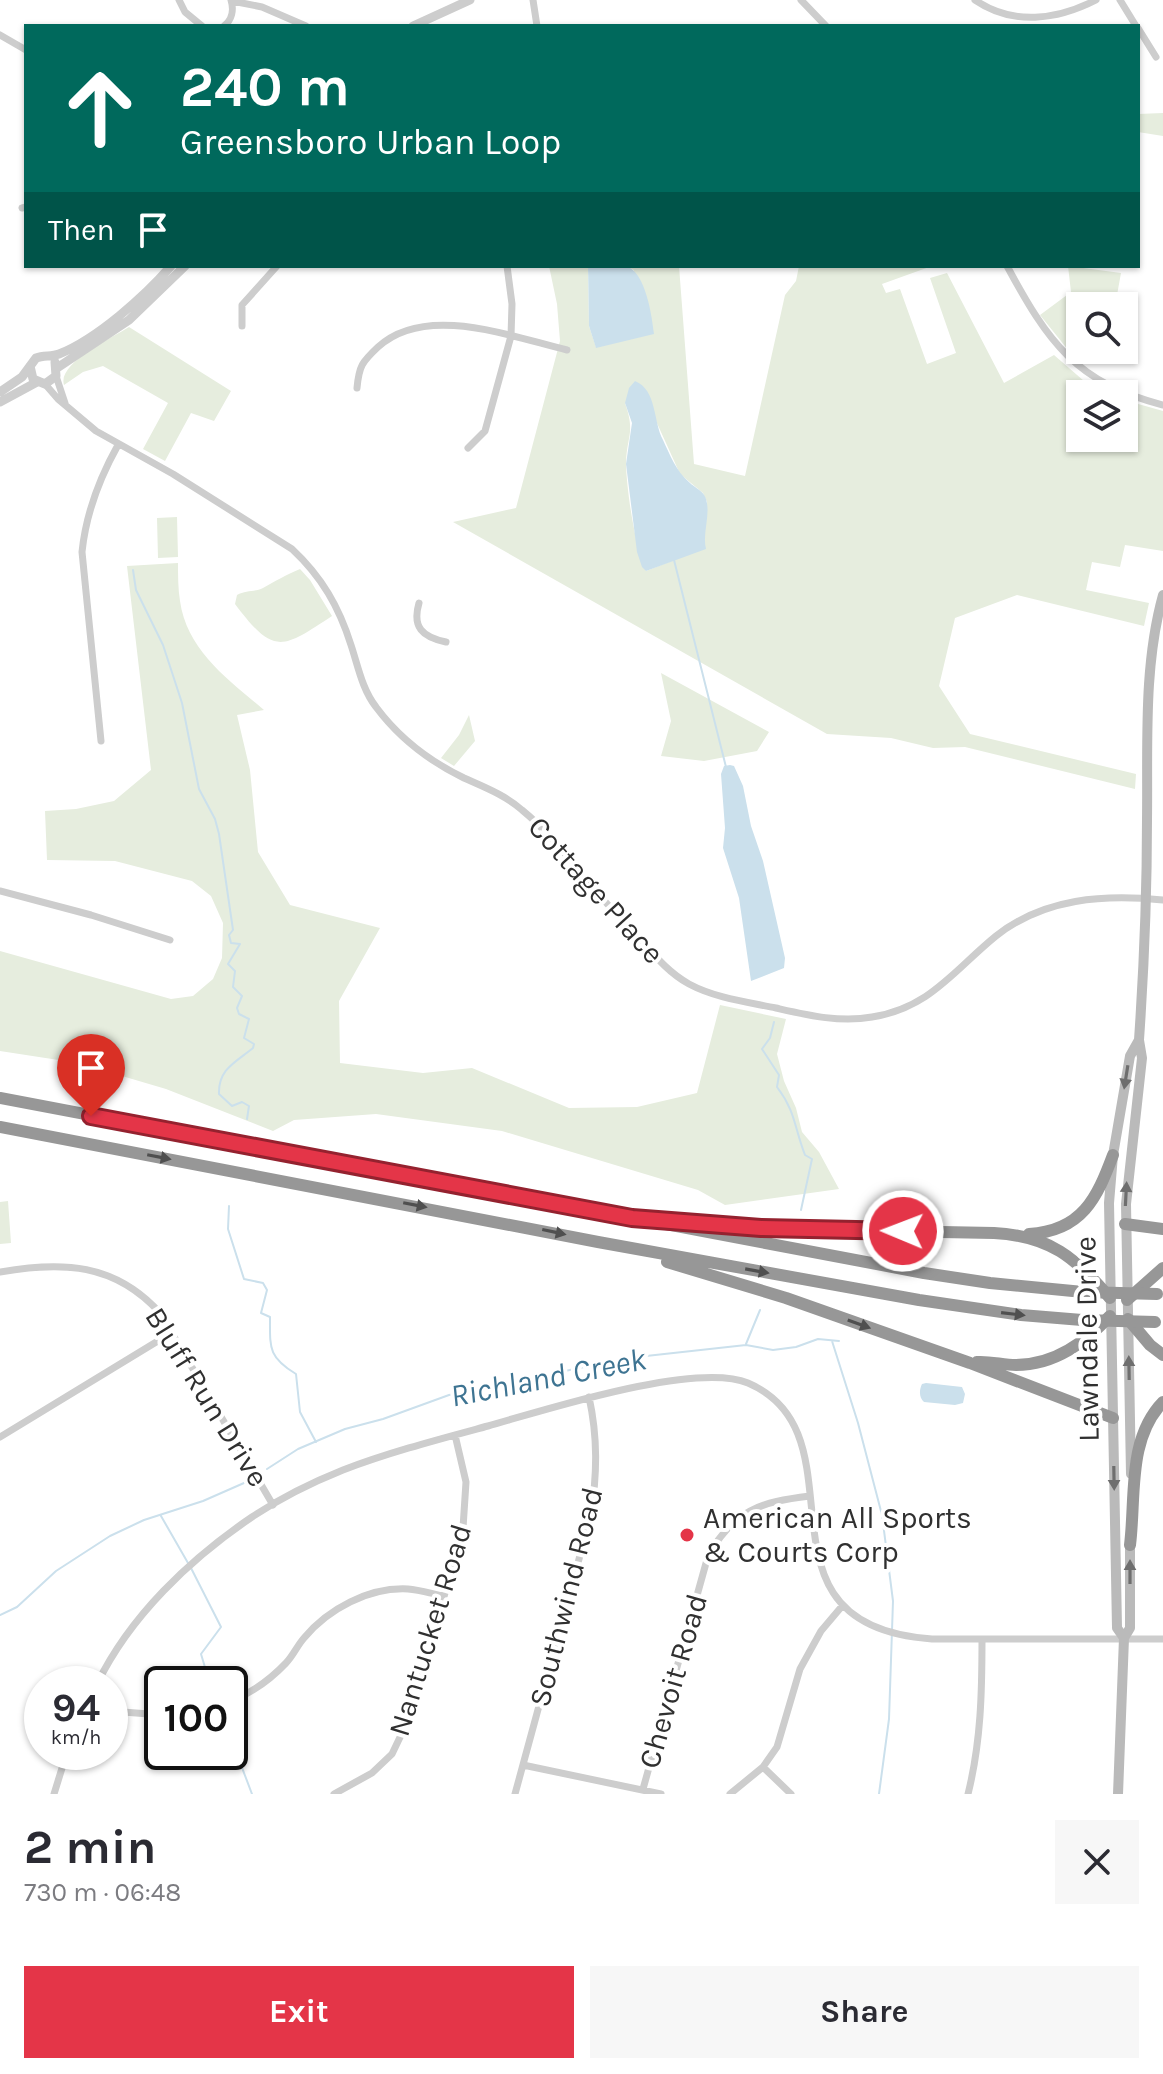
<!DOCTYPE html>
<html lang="en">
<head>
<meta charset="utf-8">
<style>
  body { margin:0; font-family:Karla,sans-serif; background:#f7f7f7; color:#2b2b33; height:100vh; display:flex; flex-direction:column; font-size:30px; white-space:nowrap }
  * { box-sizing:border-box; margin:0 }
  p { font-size:26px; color:#7c7c81 }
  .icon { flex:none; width:44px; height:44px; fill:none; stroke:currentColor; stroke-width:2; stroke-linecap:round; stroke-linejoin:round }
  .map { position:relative; height:1794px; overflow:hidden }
  .sheet { display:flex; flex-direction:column; background:#fff; flex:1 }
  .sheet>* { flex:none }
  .banner { position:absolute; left:24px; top:24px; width:1116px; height:244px; border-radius:0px; box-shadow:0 2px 6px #0004; background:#00695c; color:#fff; overflow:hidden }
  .controls { position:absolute; left:1066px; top:292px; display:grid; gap:16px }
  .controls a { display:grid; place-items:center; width:72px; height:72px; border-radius:0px; background:#fff; box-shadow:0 2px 6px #0004; font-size:40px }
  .speed { position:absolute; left:24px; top:1666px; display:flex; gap:16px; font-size:40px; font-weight:700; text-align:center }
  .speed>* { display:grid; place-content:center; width:104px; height:104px; border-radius:50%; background:#fff; box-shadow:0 2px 6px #0004; line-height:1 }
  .speed small { font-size:20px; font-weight:400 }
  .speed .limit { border:4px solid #111; border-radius:12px; background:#fff; color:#111 }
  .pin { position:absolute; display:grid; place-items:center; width:68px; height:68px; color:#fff; margin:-82px -34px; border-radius:50% 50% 50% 0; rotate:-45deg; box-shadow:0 0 8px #0007 }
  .pin .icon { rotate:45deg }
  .me { position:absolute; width:88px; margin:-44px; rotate:271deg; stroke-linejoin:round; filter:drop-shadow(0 0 6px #0008) }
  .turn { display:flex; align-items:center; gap:28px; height:168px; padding:0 24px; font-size:36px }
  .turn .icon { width:104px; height:104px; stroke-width:2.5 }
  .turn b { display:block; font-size:56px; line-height:68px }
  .then { display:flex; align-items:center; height:76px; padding:0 24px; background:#0003; gap:16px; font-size:30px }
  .round { display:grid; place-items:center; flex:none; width:84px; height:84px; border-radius:0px; background:#f7f7f7 }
  .headline { display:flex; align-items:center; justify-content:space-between; height:136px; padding:0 24px }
  h1 { font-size:48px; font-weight:700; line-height:60px }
  .primary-button { display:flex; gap:16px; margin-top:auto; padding:16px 24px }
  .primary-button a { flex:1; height:92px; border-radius:0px; background:#e43548; color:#fff; font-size:32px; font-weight:700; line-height:92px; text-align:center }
  .primary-button a+a { background:#f7f7f7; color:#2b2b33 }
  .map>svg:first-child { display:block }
  .green { fill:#e6edde; fill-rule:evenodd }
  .water { fill:#cbe0ec }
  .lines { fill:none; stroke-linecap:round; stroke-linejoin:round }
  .stream { stroke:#cbe0ec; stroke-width:2 }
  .minor { stroke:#cdcdcd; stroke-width:7 }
  .tertiary { stroke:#cdcdcd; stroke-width:9 }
  .secondary { stroke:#bababa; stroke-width:10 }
  .motorway { stroke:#979797; stroke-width:12 }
  .motorway-bridge { stroke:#979797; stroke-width:12 }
  .oneway { fill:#6e6e6e }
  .oneway2 { fill:#4f4f4f }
  .route-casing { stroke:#94222f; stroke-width:20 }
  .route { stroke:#e43548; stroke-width:14 }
  .poi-dot { fill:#e43548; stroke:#fff; stroke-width:3 }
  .labels { text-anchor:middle; stroke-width:8; stroke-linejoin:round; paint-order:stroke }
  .street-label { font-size:30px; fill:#303030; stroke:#fff }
  .poi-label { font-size:30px; fill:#303030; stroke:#fff; text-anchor:start }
  .water-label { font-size:32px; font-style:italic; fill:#3e7492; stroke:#fff }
</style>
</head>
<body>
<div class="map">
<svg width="1163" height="1794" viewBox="0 0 1163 1794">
  <rect width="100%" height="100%" fill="#fff"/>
  <path class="green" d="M1163,113V136L1138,132V114Z
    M549,266H588L589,326L596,347L634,270L626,266H679L694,464L745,476L785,295L796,281L799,266H932L882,284L886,293L900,289L927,364L956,353L930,278L947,273L1004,383L1054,355L1084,381L1108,394H1080V438H1124V400L1163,411V551L1125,545L1120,567L1092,562L1086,590L1149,603L1144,626L1017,595L955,618L939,686L970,734L1136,774L1135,789L965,747L933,748L891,738L827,734L453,522L516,508L560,341L557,304ZM625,403L656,421L680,474L703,493L707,502L704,541L674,560L646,571C635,547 627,492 626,465C626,437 636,434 625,403Z
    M1068,266L1121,273L1115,306H1080V338L1069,351L1040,315L1071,292Z
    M129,327L231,391L214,421L191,413L165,461L143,449L168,403L103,366L83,372L64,385C57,363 112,338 129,327Z
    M177,517L178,557L158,558L157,518Z
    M178,563C178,575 178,589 180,601C187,651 229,680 264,710L237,715L250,770L258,852L290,905L380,928L339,1001L340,1063L423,1073L472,1068L569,1108L637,1107L697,1093L720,1005L786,1019L777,1054L784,1081L796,1108L802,1132L819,1152L839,1189L725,1205L698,1190L502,1131L376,1114L294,1120L273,1131L166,1089L78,1063L0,1051V951L171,999L193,996L213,979L222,958L223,923L211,896L192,881L115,861L47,860L45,811L76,809L114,801L151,770L127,566Z
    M300,569L310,580L332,616C282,649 274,656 235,604L237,595C246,590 255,592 263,588C275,581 286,575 300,569Z
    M661,673L769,732L757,751L704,761L661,756L671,721Z
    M469,715L475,741L454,766L441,758L459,735Z
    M8,1201L11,1243L0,1244V1202Z"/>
  <path class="water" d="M588,266C599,266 615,263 626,266C646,272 652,317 654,334L596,348L589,326Z
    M635,381C657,390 653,421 663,440C670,455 676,471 689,482C695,488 704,491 706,499C711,515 702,533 706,549L646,571L642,567L637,552L626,464L632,423L625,403L629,388Z
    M730,765L734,766L743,786L751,826L763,861L785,958L784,968L751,981L739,898L723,848L725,828L721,774L724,766Z
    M926,1383L962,1387L965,1394L963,1403L955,1405L924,1402C919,1398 919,1390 922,1384Z"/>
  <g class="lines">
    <path class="stream" d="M674,560L726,767
      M133,570L136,590L163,645L182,703L199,789L215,819L219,834L233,930L229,935L231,943L240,944L228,964L235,971L233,987L242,996L237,1008L239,1014L249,1019L244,1038L254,1044L253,1048C236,1062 218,1069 219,1094L232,1106L242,1102L249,1106L247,1119
      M774,1022L770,1038L762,1049L779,1075L777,1087C796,1112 794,1127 805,1155L812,1159L801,1210
      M229,1206L228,1229L244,1279L263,1283L267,1290L261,1313L270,1317C270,1348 268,1357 296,1374L300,1412L316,1442
      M832,1341L858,1423L882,1515L893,1601L889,1719L879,1794
      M746,1344L760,1310
      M267,1469L298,1449L345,1429L383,1419L449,1395L628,1358L746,1345L773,1350L796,1347L818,1339L839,1341
      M161,1516L188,1563
      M191,1568L221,1627L201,1654L210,1684
      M0,1615L17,1607L56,1571L110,1536L144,1520L203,1501L244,1483
      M230,1736L252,1794"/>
    <path class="minor" d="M179,0L185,12L202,26
      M533,0L537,26
      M801,0L826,26
      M975,0C1013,26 1057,20 1096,0
      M1120,0L1136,26
      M232,1L262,7L306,26
      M224,26C232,20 234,10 231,0
      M1138,28L1156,57
      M0,35L26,50
      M22,208L26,207
      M1007,266C1048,342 1076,383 1163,405
      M242,326V305L277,266
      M56,376L65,403
      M45,384L58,399L96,431L173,474L292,549C322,577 339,607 351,645C358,666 362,689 376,707C399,738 429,761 464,778C484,787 505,795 522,810C549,832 569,859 591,886C607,904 624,922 640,939C655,956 669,973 689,984C715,998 747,1002 776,1008C807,1015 840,1023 872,1017C930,1008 954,970 996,936C1044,898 1104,894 1163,900
      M357,388C359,366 362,362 378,347C426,303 512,337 567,350
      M468,448L485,431L511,336L512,304L507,266
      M419,603C412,627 422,637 446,642
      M101,741L82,552C86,513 99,479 118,445
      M0,891L91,915L170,940
      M0,1272C62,1261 115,1263 160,1313L273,1505
      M0,1437L171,1333
      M97,1684C130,1616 190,1559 252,1517C279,1499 313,1482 343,1470C390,1452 440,1439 488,1426C545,1410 696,1361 748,1383C870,1435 739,1626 932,1639H1163
      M230,1702C251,1693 270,1680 286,1663C293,1656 297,1646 304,1638C328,1609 369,1587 408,1589C420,1590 433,1594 444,1596
      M110,1707L123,1712L162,1715
      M523,1765L661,1794
      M763,1767L791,1794
      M643,1789L708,1556C734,1510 760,1502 810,1496
      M54,1794L67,1752
      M334,1794L372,1773L392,1754L412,1712L463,1528L466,1482L455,1435
      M515,1794L591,1515C597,1474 598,1438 589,1397
      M730,1794L763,1767L777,1747L800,1669L821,1631L843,1605
      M968,1794C981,1742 982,1692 982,1639"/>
    <path class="tertiary" d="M413,26L470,0
      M30,366L33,379L45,384L56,376L55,362
      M57,368L129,320L185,266
      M0,392L22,377L36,358C44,355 51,357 59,354C97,339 145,296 171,266
      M0,402L37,382"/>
    <path class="secondary" d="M1131,1474L1126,1204L1142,1058L1139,1040C1144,967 1147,893 1147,820C1148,746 1143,667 1163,595
      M1124,1638L1117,1628L1109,1203L1113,1155L1130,1056L1139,1040
      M1118,1794L1124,1638L1130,1628V1538"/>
    <path class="motorway" d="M0,1098L924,1273L990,1283L1083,1292
      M0,1127L598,1242L919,1300L1021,1315L1082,1320
      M695,1223L783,1229L994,1233C1050,1236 1075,1257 1110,1298
      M1125,1224L1163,1229
      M1029,1234C1082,1231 1097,1198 1113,1155
      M667,1262L786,1298L970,1363L1113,1418
      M1127,1300L1163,1268
      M1128,1319L1150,1345L1163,1355
      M977,1362C990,1361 1003,1365 1016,1365C1055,1365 1085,1342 1110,1316
      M1130,1545C1136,1497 1127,1439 1163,1402"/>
    <path class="motorway-bridge" d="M1083,1292L1157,1294
      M1082,1320L1155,1322"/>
  </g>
  <defs><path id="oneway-solid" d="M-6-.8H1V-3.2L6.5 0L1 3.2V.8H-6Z" transform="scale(2)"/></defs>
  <g class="oneway">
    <use href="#oneway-solid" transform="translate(1126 1077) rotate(99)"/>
    <use href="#oneway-solid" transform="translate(1126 1194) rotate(-87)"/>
    <use href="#oneway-solid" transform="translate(1129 1368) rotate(-91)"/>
    <use href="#oneway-solid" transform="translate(1114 1478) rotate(89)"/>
    <use href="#oneway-solid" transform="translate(1130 1572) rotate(-90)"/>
  </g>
  <g class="oneway2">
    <use href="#oneway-solid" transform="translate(159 1157) rotate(11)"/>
    <use href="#oneway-solid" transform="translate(415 1205) rotate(11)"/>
    <use href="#oneway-solid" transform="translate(554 1232) rotate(12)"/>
    <use href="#oneway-solid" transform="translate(757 1271) rotate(10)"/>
    <use href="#oneway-solid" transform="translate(1013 1314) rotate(7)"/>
    <use href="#oneway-solid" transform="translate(859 1324) rotate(20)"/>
  </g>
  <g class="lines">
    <defs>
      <path id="route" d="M91,1116L632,1218L761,1228L903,1231"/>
    </defs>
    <use href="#route" class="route-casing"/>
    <use href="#route" class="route"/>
  </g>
  <circle class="poi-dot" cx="687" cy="1535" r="8"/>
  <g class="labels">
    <g class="street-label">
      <text transform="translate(596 890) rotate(48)" y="10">Cottage Place</text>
      <text transform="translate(1087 1339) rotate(-91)" y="10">Lawndale Drive</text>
      <text transform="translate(207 1397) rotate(58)" y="10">Bluff Run Drive</text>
      <text transform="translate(566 1597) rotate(-76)" y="10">Southwind Road</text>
      <text transform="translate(430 1630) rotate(-73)" y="10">Nantucket Road</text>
      <text transform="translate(673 1681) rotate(-74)" y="10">Chevoit Road</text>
    </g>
    <g class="poi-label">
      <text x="703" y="1528">American All Sports<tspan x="703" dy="34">&amp; Courts Corp</tspan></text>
    </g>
    <g class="water-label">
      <text transform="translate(548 1377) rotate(-11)" y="11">Richland Creek</text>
    </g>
  </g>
</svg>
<div class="controls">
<a><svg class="icon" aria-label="search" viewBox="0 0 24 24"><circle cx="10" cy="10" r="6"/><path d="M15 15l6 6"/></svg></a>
<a><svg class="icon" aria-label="layers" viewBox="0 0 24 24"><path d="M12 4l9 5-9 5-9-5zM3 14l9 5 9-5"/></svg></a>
</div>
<div class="speed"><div>94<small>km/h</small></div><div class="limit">100</div></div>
<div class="pin" style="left:91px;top:1116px;background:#d93025"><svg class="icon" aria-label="arrive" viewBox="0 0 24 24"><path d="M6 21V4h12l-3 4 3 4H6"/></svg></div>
<svg class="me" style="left:903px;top:1231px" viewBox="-20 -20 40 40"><circle r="17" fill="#e43548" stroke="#fff" stroke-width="3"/><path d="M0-11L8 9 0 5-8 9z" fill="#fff"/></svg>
<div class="banner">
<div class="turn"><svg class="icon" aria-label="ahead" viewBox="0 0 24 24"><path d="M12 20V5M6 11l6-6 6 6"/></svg><div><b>240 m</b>Greensboro Urban Loop</div></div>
<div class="then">Then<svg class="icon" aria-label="arrive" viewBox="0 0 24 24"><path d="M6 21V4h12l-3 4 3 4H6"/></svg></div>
</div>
</div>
<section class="sheet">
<div class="headline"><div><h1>2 min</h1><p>730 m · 06:48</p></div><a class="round"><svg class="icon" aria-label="close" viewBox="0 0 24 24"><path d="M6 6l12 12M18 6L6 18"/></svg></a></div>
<div class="primary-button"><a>Exit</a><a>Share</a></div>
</section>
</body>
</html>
